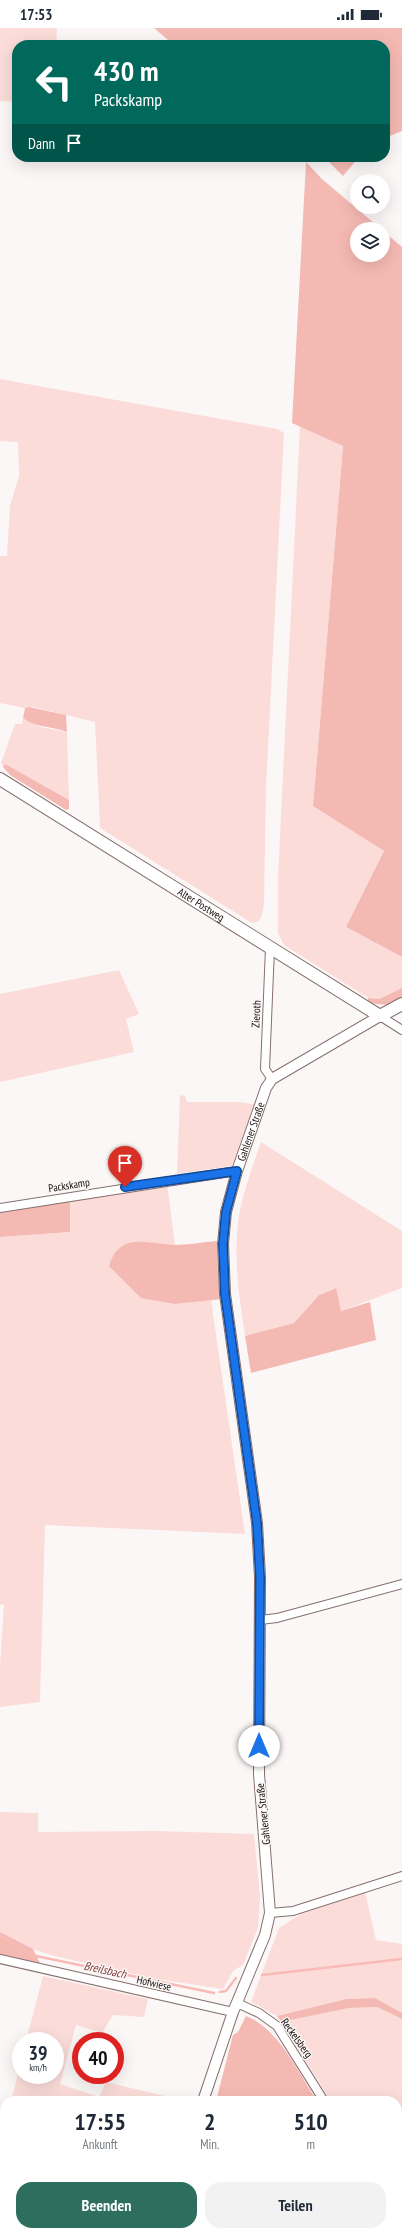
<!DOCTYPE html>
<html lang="de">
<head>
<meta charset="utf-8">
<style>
  body { margin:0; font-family:"PT Sans Narrow",sans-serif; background:#f2f2f3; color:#1f2937; height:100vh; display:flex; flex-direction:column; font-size:15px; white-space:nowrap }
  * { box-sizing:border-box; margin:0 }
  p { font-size:13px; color:#747a83 }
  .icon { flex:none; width:22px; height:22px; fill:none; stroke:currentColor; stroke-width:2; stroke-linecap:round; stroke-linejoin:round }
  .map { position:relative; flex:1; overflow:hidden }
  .side { position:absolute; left:0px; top:2068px; width:402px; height:140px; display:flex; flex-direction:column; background:#fff; border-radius:16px 16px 0 0; box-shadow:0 4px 16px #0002 }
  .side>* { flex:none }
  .banner { position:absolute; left:12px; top:12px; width:378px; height:122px; border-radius:16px; box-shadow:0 4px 16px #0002; background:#00695c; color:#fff; overflow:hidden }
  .tools { position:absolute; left:350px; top:146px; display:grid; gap:8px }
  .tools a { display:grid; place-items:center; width:40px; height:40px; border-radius:50%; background:#fff; box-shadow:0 4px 16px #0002; font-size:20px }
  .speed { position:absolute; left:12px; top:2004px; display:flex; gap:8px; font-size:20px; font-weight:700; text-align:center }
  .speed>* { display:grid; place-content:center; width:52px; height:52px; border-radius:50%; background:#fff; box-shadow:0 4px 16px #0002; line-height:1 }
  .speed small { font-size:10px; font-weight:400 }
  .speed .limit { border:6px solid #d22; background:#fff; color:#111 }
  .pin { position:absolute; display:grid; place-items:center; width:34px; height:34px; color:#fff; margin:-41px -17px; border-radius:50% 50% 50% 0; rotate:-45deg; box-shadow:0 0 4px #0007 }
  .pin .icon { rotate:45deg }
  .me { position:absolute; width:44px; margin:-22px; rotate:0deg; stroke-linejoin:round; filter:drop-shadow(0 0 3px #0008) }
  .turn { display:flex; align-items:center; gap:14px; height:84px; padding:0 16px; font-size:18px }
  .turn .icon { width:52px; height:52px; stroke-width:2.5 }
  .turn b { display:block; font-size:28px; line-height:34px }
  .then { display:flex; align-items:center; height:38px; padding:0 16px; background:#0003; gap:8px; font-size:15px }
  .eta { display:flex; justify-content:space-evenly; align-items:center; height:68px; text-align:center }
  .eta b { font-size:24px; font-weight:800; line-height:28px }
  .cta { display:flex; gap:8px; margin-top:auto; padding:8px 16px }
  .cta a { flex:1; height:46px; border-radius:16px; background:#2d6e5e; color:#fff; font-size:16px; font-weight:800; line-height:46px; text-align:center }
  .cta a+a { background:#f2f2f3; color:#1f2937 }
  .status { display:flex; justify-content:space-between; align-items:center; height:28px; padding:0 20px; background:#fff; direction:ltr }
  .status svg { height:11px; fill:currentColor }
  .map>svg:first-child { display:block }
  .green { fill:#fbdcd9 }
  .forest { fill:#f5b9b3 }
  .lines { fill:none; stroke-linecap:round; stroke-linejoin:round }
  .stream { stroke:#f8bbb6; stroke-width:2.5 }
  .minor-casing { stroke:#846f6d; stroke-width:10 }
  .tertiary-casing { stroke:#846f6d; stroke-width:12 }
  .secondary-casing { stroke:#846f6d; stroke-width:14 }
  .minor { stroke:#fff; stroke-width:8 }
  .tertiary { stroke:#fff; stroke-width:10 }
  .secondary { stroke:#fff; stroke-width:12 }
  .route-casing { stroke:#114b97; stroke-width:10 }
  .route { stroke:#1a73e8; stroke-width:7 }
  .labels { text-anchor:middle; stroke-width:3; stroke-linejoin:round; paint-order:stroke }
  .street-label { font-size:11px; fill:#150d0c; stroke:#fcf7f7 }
  .water-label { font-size:12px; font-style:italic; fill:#823a37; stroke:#fcf7f7 }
</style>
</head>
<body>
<div class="status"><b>17:53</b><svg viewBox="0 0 49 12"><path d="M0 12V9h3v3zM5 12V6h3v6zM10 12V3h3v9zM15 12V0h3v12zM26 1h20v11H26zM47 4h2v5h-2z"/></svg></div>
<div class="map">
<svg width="402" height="2208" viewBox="0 0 402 2208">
  <rect width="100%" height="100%" fill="#fcf7f7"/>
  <path class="green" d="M0,0H57L56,17H17V74L0,73Z
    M0,351L277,401L284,405L266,760L264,876L262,887L259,893L252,895L100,800L95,694L33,679L25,680L0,675V528H7L10,478L19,448L18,414L0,413Z
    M300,398L343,418L313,778L384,823L346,899L402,929V960L379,971L368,970L284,917L278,905V849Z
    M23,690L41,699L67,704L69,772L4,737L3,739L1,735L15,696H22Z
    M119,942L139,986L126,991L134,1024L0,1054V966Z
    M180,1067L185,1068L187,1074H238L254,1076L232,1138L177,1146Z
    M261,1114L402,1203V1260L341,1283L335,1260L319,1267L294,1295L245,1308C239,1267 232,1224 240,1182C245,1159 253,1137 261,1114Z
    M167,1155L175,1217H173L175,1276L211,1272L245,1506L45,1497L40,1674L0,1679V1637L4,1576L0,1577V1209L70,1204V1173Z
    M0,1784L38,1785V1804L156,1803L254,1806L260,1868L258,1900L243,1937L233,1943L223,1961L156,1951L54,1928L33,1921L0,1904Z
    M365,1864L376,1912L402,1916V1985L375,1970L346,1971L277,1988L251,1974L279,1900L301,1886Z
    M43,1948L148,1971L144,1989L113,1987L102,2005L76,1997L60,2056L99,2069L106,2054L185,2073H11L21,2034V2047H55V2013H26Z
    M377,1979L402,1991V2117L397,2121V2073H331L281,1994L349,1980Z
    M0,2087L5,2088V2203H120L114,2208H0Z
    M124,2203H145L141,2208H118Z
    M183,2203H240L242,2208H181Z"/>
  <path class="forest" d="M154,0H402V103L385,110V17H174Z
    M300,129H311L306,134L322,151L381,201H357V227H383V203L402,219V929L346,899L384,823L313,778L343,418L292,395L306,134Z
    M324,129H359L343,148Z
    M29,679L66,687L67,704C52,698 36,700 23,690L25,680Z
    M5,736L69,772V781L66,782L10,747L3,739Z
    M402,960V969L387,977L368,975V970L379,971Z
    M70,1173V1204L0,1209V1185Z
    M217,1213L218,1248L222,1271L175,1276L141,1270L109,1238C120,1203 147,1216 174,1217C188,1217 203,1214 217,1213Z
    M336,1260L341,1283L370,1274L376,1312L251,1345L245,1308L294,1295L319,1267Z
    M0,1904L33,1921L41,1937L0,1927Z
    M375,1970L402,1985V1991L377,1979L349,1980L281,1994L277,1988L346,1971Z
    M246,1988C279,2001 298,2044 317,2073H216L233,2007L238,2004Z
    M168,2203H183L181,2208H165Z"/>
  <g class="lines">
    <path class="stream" d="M0,1908L36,1928L214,1965
      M262,1947L402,1931
      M220,1964L226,1963L236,1950"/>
    <defs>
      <path id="minor" d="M270,920L265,1041L272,1051
        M380,988L402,1002
        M0,1180L237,1143
        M260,1592L277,1590L402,1556
        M270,1885L293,1883L402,1848
        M0,1931L233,1984
        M237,1975L259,1985L277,1998L324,2073
        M388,2203L390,2208"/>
      <g id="tertiary">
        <path id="s1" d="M203,2073L233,1984L265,1907L270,1885L259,1746L260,1549L257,1495L225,1266L223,1216L226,1184L237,1143L266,1060L272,1051L380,988"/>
        <path d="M156,2208L158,2203"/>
      </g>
      <g id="secondary">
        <path id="s2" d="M0,751L380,988L402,976"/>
      </g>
    </defs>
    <use href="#minor" class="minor-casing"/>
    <use href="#tertiary" class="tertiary-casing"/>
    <use href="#secondary" class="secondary-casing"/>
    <use href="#minor" class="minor"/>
    <use href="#tertiary" class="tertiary"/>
    <use href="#secondary" class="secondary"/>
  </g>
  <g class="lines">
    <defs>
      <path id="route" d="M125,1159L237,1143L226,1184L223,1216L225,1266L257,1495L260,1549L259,1718"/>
    </defs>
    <use href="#route" class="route-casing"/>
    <use href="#route" class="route"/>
  </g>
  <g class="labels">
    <g class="street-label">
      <text dy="4" stroke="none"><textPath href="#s2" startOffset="237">Alter Postweg</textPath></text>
      <text transform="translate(256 986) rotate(-87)" y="4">Zieroth</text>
      <text dy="4" stroke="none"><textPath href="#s1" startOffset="988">Gahlener Straße</textPath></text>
      <text transform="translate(69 1157) rotate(-9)" y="4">Packskamp</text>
      <text transform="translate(263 1786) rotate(-96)" y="4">Gahlener Straße</text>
      <text transform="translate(154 1955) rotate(13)" y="4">Hofwiese</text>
      <text transform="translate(297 2010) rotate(54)" y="4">Reckelsberg</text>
    </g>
    <g class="water-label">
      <text transform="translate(105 1942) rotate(12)" y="4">Breilsbach</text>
    </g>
  </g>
</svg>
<div class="tools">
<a><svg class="icon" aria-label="search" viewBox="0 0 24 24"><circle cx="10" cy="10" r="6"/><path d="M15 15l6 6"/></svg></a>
<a><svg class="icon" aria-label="layers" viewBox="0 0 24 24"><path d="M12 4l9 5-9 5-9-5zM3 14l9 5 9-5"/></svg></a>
</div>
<div class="speed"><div>39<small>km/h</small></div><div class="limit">40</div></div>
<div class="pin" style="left:125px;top:1159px;background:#d93025"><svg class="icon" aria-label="arrive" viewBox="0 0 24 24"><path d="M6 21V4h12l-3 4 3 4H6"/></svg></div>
<svg class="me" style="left:259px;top:1718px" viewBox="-20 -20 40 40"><circle r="19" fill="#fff"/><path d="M0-13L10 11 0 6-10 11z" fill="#1a73e8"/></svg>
<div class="banner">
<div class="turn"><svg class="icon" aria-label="left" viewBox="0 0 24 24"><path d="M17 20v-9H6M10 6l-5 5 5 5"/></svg><div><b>430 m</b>Packskamp</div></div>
<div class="then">Dann<svg class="icon" aria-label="arrive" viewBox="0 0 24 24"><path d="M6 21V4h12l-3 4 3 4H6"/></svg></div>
</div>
<section class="side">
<div class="eta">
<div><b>17:55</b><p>Ankunft</p></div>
<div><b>2</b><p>Min.</p></div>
<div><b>510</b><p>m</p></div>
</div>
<div class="cta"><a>Beenden</a><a>Teilen</a></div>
</section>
</div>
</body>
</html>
